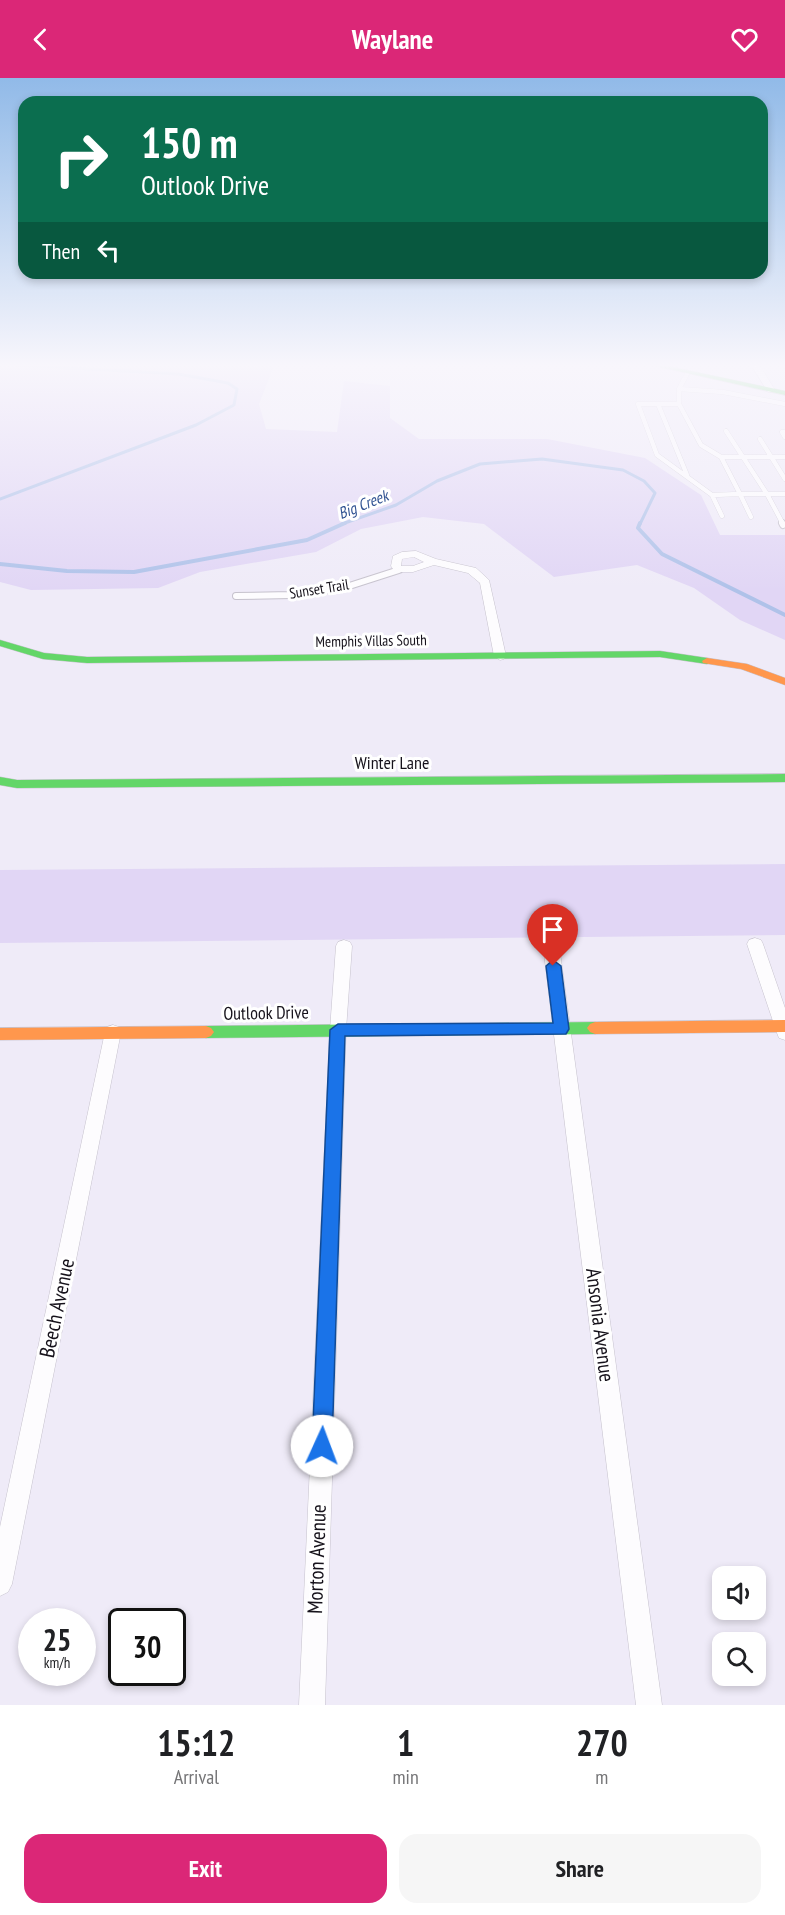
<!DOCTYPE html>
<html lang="en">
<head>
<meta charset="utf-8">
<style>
  body { margin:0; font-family:"PT Sans Narrow",sans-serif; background:#f6f6f6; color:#202124; height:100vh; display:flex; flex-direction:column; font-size:22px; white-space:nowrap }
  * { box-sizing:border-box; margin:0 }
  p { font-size:20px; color:#757577 }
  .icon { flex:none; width:33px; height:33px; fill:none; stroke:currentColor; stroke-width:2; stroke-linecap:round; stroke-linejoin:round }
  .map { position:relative; height:1627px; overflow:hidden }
  .side { display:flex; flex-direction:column; background:#fff; flex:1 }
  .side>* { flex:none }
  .top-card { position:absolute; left:18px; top:18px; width:750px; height:183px; border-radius:18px; box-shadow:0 3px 9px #0003; background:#0b6e4f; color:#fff; overflow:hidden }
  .tools { position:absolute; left:712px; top:1488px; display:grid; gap:12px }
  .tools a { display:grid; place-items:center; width:54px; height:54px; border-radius:12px; background:#fff; box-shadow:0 3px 9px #0003; font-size:30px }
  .speed { position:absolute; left:18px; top:1530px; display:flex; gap:12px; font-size:30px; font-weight:700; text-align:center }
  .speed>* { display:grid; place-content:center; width:78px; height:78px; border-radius:50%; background:#fff; box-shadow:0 3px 9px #0003; line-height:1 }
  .speed small { font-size:15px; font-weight:400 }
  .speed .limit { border:3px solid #111; border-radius:9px; background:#fff; color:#111 }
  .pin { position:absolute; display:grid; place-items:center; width:51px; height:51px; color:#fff; margin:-62px -26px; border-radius:50% 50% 50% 0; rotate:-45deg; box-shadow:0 0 6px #0007 }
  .pin .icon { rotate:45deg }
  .me { position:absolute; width:66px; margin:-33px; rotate:2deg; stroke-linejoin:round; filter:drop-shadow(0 0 4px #0008) }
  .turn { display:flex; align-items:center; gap:21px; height:126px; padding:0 24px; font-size:27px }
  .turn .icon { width:78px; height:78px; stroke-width:2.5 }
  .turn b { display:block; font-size:42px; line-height:51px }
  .then { display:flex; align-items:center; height:57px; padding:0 24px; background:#0003; gap:12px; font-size:22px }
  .eta { display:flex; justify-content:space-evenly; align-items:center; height:102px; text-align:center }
  .eta b { font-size:36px; font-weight:800; line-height:42px }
  .button { display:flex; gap:12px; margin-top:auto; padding:12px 24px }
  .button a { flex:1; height:69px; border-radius:18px; background:#db2777; color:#fff; font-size:24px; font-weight:800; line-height:69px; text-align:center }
  .button a+a { background:#f6f6f6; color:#202124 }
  header { display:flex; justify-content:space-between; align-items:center; height:78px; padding:0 24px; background:#db2777; color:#fff; font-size:27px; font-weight:800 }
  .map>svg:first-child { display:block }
  .green { fill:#e1d6f5 }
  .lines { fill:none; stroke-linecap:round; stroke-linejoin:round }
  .stream-far1 { stroke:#afc2e9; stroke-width:3 }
  .stream { stroke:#afc2e9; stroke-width:4 }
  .lane-far1-casing { stroke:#c6c2cd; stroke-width:5 }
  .lane-casing { stroke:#c6c2cd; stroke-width:8 }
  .street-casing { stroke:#c6c2cd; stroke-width:1 }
  .fast-casing { stroke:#c6c2cd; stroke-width:1 }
  .slow-casing { stroke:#c6c2cd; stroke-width:1 }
  .lane-far1 { stroke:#fdfcfe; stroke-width:4.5 }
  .lane { stroke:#fdfcfe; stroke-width:6 }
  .street { fill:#fdfcfe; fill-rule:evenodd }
  .fast { fill:#63d668; fill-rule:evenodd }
  .slow { fill:#ff974d; fill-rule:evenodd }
  .route { fill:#1a73e8; stroke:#114b97; stroke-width:1.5 }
  .labels { text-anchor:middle; stroke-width:6; stroke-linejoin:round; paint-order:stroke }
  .far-street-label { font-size:15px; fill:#16121b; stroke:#fff }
  .far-water-label { font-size:16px; font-style:italic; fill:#325493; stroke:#fff }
  .street-label { font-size:18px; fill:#16121b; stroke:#fff }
  .near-street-label { font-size:21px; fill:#16121b; stroke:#fff }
</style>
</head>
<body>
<header><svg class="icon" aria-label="back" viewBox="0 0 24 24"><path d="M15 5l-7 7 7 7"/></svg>Waylane<svg class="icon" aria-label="heart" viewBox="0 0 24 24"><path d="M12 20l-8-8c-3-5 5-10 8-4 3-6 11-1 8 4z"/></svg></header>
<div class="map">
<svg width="785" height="1627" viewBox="0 0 785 1627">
  <rect width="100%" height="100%" fill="#efebf8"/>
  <path class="green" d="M0,285H275L259,326L266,351L337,354L344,303L390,308V340L419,361H547L645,380L701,417L720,457H785V562L740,542L694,510L637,487L554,499L484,446L423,439L361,451L316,474L200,494L158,510L31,512L0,504Z
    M785,786V857L0,865V792Z"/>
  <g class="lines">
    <path class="stream-far1" d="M0,286L178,296L228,305L237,311L234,327L196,347L0,421
      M342,446L396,427L437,403L480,386L542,381L623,392L644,403L655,415L640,446"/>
    <path class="stream" d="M640,445L638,450L662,476L785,537
      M0,486L67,493L134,494L307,462L345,445"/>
    <defs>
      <path id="lane-far1" d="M688,294L679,311V326L701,367L721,379H785
        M679,311L723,314L785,326
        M658,326L687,397
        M679,326H638L657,377L712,417
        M726,353L767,416L783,446
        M785,354H782L785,359
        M760,361L785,401
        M721,379L740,416H785
        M722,438L712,417L740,416L751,439"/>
      <path id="lane" d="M782,445L783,447
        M236,518L291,517L343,510L399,492"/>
      <path id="street" d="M750,285H758L775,312L774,314H768Z
        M416,473L436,481L476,490L489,502L506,578L504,581L500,582L494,578L480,505L468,495L434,487L413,494H395L391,488L393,478L402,474ZM414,479L424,484L413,488H401L402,481Z
        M755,860L761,862L763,866L785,930V962L779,960L777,955L747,866L749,862Z
        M551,861L557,863L559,867L662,1627H636L543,867L545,863Z
        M344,862L350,864L352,868L346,952L325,1627H299L330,952L336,868L338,864Z
        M113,947L119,949L121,954L12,1506L8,1514L0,1518V1449L105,954L107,949Z"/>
      <path id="fast" d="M642,285H654L785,313V317Z
        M0,562L44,575L87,579L660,573L707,580L712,583L707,586L660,579L87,585L43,581L0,568Z
        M785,696V704L17,710L0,707V699L17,702Z
        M595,944L600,946L603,950L600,954L595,956L206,960L201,958L198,954L201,950L206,948Z"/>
      <path id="slow" d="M707,580L747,586L785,600V607L741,591L703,585L702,583Z
        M785,942V954L595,956L590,954L587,950L590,946L595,944Z
        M206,948L211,950L214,954L211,958L206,960L0,962V950Z"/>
    </defs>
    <use href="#lane-far1" class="lane-far1-casing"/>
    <use href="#lane" class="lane-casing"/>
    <use href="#street" class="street-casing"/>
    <use href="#fast" class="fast-casing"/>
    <use href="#slow" class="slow-casing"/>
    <use href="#lane-far1" class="lane-far1"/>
    <use href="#lane" class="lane"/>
    <use href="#street" class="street"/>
    <use href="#fast" class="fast"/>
    <use href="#slow" class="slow"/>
  </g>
  <linearGradient id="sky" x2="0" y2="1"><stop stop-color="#91bae8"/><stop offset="0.56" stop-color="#f8f6fc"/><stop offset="1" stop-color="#f8f6fc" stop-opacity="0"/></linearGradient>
  <rect width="785" height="513" fill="url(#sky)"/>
  <path class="route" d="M553,882L561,888L569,951L566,956L345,958L332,1368L329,1375L322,1378L315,1375L312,1368L330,952L338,946L553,945L546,888Z"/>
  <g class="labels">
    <g class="far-street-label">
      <text transform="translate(319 511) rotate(-9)" y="5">Sunset Trail</text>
      <text transform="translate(371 563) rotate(-1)" y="5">Memphis Villas South</text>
    </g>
    <g class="far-water-label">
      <text transform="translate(363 426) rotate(-22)" y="6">Big Creek</text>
    </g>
    <g class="street-label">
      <text x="392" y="691">Winter Lane</text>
      <text transform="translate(266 935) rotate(-1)" y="6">Outlook Drive</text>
    </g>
    <g class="near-street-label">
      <text transform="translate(57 1230) rotate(-78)" y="7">Beech Avenue</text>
      <text transform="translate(600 1247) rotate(83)" y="7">Ansonia Avenue</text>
      <text transform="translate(317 1481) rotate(-88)" y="7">Morton Avenue</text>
    </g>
  </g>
</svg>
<div class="tools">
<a><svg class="icon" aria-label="sound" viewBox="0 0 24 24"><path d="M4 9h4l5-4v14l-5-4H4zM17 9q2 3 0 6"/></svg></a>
<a><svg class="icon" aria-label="search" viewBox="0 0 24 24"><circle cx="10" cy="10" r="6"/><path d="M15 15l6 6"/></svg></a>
</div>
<div class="speed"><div>25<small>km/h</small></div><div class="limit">30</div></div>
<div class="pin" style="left:553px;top:888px;background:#d93025"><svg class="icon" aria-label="arrive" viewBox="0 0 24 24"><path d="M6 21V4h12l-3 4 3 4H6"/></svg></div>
<svg class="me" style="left:322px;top:1368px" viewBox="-20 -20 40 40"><circle r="19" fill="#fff"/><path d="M0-13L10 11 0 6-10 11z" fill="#1a73e8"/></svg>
<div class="top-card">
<div class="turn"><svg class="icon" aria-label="right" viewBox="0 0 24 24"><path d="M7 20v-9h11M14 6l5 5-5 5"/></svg><div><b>150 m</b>Outlook Drive</div></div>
<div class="then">Then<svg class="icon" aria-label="left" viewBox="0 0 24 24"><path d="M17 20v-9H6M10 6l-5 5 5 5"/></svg></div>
</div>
</div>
<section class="side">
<div class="eta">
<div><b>15:12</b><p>Arrival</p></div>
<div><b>1</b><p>min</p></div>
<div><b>270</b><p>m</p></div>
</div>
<div class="button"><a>Exit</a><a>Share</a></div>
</section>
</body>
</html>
